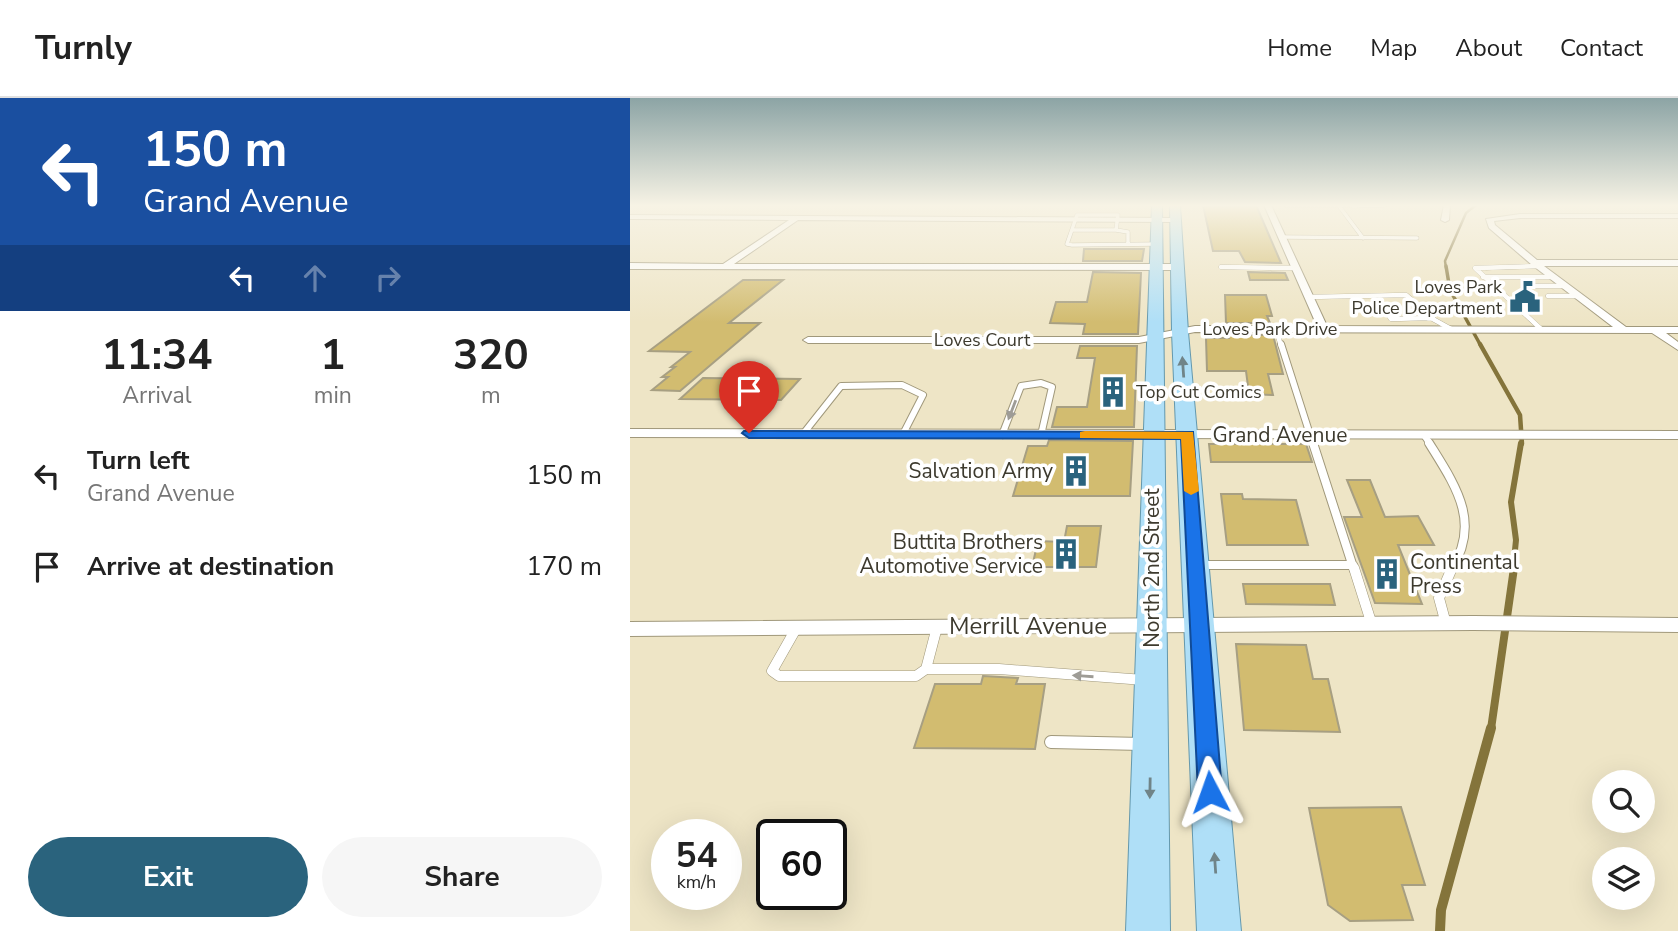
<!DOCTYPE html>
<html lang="en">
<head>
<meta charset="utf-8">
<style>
  body { margin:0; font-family:"Nunito Sans",sans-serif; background:#f6f6f6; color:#222; height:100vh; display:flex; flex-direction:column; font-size:26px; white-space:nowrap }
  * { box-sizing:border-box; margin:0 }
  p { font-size:23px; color:#767676 }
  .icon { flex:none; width:38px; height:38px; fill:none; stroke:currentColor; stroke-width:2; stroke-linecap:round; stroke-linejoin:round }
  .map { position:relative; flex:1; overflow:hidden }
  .sheet { display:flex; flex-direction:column; background:#fff; width:630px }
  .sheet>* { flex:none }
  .banner { background:#1a4fa0; color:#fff; overflow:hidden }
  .controls { position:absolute; left:962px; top:672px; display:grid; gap:14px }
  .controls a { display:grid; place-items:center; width:63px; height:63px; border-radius:50%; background:#fff; box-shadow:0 7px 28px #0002; font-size:35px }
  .speed { position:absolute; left:21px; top:721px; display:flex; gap:14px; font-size:35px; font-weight:700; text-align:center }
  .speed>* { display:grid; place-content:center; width:91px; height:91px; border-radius:50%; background:#fff; box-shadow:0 7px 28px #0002; line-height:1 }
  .speed small { font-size:18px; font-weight:400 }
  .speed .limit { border:4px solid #111; border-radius:10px; background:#fff; color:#111 }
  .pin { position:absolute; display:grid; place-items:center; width:60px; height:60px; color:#fff; margin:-72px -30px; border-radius:50% 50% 50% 0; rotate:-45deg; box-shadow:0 0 7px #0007 }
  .pin .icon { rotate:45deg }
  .me { position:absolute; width:77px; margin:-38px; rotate:356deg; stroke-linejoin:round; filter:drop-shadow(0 0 5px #0008) }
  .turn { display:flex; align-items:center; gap:24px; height:147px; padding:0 28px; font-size:32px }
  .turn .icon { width:91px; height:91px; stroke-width:2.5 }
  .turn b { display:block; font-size:49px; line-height:60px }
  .lanes { display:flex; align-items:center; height:66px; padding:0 28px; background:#0003; justify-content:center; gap:35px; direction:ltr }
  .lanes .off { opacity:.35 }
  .eta { display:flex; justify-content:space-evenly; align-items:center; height:119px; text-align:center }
  .eta b { font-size:42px; font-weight:700; line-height:49px }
  .button { display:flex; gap:14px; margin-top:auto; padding:14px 28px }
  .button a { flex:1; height:80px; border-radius:42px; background:#2a637d; color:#fff; font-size:28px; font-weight:700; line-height:80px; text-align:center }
  .button a+a { background:#f6f6f6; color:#222 }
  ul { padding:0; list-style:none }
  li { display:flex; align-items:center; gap:21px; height:91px; padding:0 28px }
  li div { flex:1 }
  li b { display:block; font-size:26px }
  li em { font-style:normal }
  header { display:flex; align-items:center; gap:42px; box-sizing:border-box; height:98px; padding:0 35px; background:#fff; border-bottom:2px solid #e0e0e0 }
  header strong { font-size:33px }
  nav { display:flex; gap:38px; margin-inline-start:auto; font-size:24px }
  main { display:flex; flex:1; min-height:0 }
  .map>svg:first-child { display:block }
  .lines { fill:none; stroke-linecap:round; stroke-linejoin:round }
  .stream-far5 { stroke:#84743b; stroke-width:2.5 }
  .stream-far4 { stroke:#84743b; stroke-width:3.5 }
  .stream-far3 { stroke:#84743b; stroke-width:4.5 }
  .stream-far2 { stroke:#84743b; stroke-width:6 }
  .stream-far1 { stroke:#84743b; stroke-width:8 }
  .stream { stroke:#84743b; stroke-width:10 }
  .building { fill:#d2bc70; stroke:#a79f82; stroke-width:2 }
  .lane-far5-casing { stroke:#a0987b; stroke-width:4.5 }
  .lane-far4-casing { stroke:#a0987b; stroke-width:5 }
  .lane-far3-casing { stroke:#a0987b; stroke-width:8 }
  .lane-far2-casing { stroke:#a0987b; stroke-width:10 }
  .lane-far1-casing { stroke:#a0987b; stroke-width:11 }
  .lane-casing { stroke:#a0987b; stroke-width:14 }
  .street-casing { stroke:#a0987b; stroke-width:2 }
  .primary-casing { stroke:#6498ad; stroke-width:2 }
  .lane-far5 { stroke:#fff; stroke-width:3.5 }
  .lane-far4 { stroke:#fff; stroke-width:4.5 }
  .lane-far3 { stroke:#fff; stroke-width:6 }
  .lane-far2 { stroke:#fff; stroke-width:8 }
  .lane-far1 { stroke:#fff; stroke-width:10 }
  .lane { stroke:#fff; stroke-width:12 }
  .street { fill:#fff; fill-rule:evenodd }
  .primary { fill:#afdff7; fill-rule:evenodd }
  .oneway { fill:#708488 }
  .oneway2 { fill:#9e9c96 }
  .route { fill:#1a73e8; stroke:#114b97; stroke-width:2 }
  .slow { fill:#f59e0b }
  .labels { text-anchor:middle; stroke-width:7; stroke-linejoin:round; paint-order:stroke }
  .far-poi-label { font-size:18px; fill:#3d3a2e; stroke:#fff; text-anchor:end }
  .far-street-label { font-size:18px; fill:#3d3a2e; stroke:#fff }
  .street-label { font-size:21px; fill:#3d3a2e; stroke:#fff }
  .poi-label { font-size:21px; fill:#3d3a2e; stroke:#fff; text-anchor:end }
  .near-street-label { font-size:24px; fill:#3d3a2e; stroke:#fff }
</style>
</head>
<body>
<header>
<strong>Turnly</strong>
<nav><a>Home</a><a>Map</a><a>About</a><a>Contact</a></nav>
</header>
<main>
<section class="sheet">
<div class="banner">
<div class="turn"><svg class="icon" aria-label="left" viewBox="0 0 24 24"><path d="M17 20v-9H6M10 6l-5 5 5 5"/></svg><div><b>150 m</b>Grand Avenue</div></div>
<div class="lanes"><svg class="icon" aria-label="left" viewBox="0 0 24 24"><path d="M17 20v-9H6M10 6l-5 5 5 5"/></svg><svg class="icon off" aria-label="ahead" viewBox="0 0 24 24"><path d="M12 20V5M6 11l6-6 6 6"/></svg><svg class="icon off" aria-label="right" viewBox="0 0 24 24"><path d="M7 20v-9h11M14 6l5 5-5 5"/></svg></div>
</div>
<div class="eta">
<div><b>11:34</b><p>Arrival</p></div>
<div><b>1</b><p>min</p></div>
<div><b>320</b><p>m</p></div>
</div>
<ul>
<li><svg class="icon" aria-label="left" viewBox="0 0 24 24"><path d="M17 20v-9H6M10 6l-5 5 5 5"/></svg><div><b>Turn left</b><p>Grand Avenue</p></div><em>150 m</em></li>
<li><svg class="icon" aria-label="arrive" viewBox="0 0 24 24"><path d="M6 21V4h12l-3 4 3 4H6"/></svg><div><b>Arrive at destination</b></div><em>170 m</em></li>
</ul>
<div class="button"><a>Exit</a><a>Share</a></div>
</section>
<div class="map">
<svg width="1048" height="833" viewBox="0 0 1048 833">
  <rect width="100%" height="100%" fill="#eee5c6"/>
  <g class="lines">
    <path class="stream-far5" d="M816,170L815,163L836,115L846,107"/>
    <path class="stream-far4" d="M816,168L820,192L851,248"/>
    <path class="stream-far3" d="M850,246L890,317L892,346"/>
    <path class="stream-far2" d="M883,472L886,442L881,404L891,345"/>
    <path class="stream-far1" d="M861,631L884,470"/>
    <path class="stream" d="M810,833L811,812L861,630"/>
  </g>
  <path class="building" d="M573,107H626L651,165L615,164L609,153H583Z
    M454,151H514L512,163H453Z
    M463,174L511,175L508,236H453L455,226L420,225L426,204H457Z
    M618,174L655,175L658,182H620Z
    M113,182H153L99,225H130L50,293L22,292L38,279H32L45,269H41L60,254L19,253Z
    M595,197H636L642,218H637L640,225H596Z
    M598,237H643L653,276H638L643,297L619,296L616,273H577L576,240H599Z
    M450,248H507L504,329H422L427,309H457L465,260H447Z
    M73,280L170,281L151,302L50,301Z
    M419,342L503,343L500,398H383L398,348H417Z
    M579,346H676L682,364H581Z
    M717,382H740L755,419L788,418L804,447H768L792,506L745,505L714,419H732Z
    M591,396H612L613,401L666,402L678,447H597Z
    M437,428H471L466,469H402L408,443L434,444Z
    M613,486H700L705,507L616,506Z
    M606,546L676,547L683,581H698L710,634L614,632Z
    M353,578L388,580L386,586H415L405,651L284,650L305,586H351Z
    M771,709L795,787H772L783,822L720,823L698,807L679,710Z"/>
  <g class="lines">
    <defs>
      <path id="lane-far5" d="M655,107H723
        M709,108L733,140
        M723,108L755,107
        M442,132H486
        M651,139L787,140
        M498,146V134L486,132L488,117H447L437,146L442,147L527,146
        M591,169L641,170
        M856,170L910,168"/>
      <path id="lane-far4" d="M910,168L845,170L911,231
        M591,169L665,170
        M853,179H924
        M901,188H936
        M918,198H949
        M678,199L776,197L803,220
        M747,199L761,221L801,220L821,231
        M646,231L651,248"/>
      <path id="lane-far3" d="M651,246L683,346
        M173,336L211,288L272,287L293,297L273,336
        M372,337L391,288L411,285L422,289L411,337
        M794,337L800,346"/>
      <path id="lane-far2" d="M683,345L724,472
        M799,345C825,387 852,424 821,472
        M569,467H723"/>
      <path id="lane-far1" d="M724,470L742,527
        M816,526L809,500L822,470
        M167,529L142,573L149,578H286L296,571L307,529
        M296,571H369L514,582"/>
      <path id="lane" d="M421,644L512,646"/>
      <path id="street" d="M634,107H641L697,228L983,229L902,167L859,130L856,121L890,116H1048V120H890L864,123L865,127L907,162H1048V168H914L996,229H1048V235H1036L1048,244V252L1022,235L565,234L509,245H178L173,242L178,239H509L565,228H687Z
        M814,107H820L819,122L815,124L811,122Z
        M0,117L546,120L549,124L168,122L104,166H548L552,169L548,172L0,171V165L93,166L159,122L0,121Z
        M0,331L1048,333V341L0,339Z
        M843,518L1048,520V534L843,532L0,538V524Z"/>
      <path id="primary" d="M522,107H532L540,833H496Z
        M540,107H550L558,234L611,833H567L542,234Z"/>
    </defs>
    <use href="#lane-far5" class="lane-far5-casing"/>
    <use href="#lane-far4" class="lane-far4-casing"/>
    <use href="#lane-far3" class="lane-far3-casing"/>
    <use href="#lane-far2" class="lane-far2-casing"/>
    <use href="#lane-far1" class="lane-far1-casing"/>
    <use href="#lane" class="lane-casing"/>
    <use href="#street" class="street-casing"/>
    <use href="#primary" class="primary-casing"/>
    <use href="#lane-far5" class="lane-far5"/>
    <use href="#lane-far4" class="lane-far4"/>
    <use href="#lane-far3" class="lane-far3"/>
    <use href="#lane-far2" class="lane-far2"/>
    <use href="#lane-far1" class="lane-far1"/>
    <use href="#lane" class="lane"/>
    <use href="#street" class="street"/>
    <use href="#primary" class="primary"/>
  </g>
  <defs><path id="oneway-solid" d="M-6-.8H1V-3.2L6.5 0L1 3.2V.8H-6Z" transform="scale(1.75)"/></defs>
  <g class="oneway">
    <use href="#oneway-solid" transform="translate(553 269) rotate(-94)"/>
    <use href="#oneway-solid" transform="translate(520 690) rotate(91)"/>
    <use href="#oneway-solid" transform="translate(585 765) rotate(-94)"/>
  </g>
  <g class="oneway2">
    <use href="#oneway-solid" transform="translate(382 312) rotate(111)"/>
    <use href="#oneway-solid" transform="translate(453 578) rotate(-176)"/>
  </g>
  <linearGradient id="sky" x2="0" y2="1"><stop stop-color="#8ca4a5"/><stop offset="0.48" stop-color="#f7f3e5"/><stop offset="1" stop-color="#f7f3e5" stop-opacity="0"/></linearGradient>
  <rect width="1048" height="224" fill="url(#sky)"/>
  <path class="route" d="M114,333L563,334L592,694L589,702L580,705L572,702L568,694L551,341L119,340L112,335Z"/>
  <path class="slow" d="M455,333L563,334L569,393L561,397L554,393L551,341L450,340V334Z"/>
  <defs>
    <symbol id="civic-bare" viewBox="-9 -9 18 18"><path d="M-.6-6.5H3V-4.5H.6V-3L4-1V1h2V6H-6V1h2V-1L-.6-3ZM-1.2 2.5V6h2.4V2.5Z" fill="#2a637d" stroke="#fff" stroke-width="2.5" paint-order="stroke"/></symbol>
    <symbol id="building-bare" viewBox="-9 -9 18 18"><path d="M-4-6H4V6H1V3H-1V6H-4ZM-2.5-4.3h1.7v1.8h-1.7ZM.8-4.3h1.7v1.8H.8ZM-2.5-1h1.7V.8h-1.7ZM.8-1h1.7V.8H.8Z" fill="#2a637d" stroke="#fff" stroke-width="2.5" paint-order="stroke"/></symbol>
  </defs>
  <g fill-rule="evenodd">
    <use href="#civic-bare" x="873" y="177" width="44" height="44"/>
    <use href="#building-bare" x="461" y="272" width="44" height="44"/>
    <use href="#building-bare" x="424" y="351" width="44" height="44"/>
    <use href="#building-bare" x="414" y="434" width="44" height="44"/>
    <use href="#building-bare" x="735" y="454" width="44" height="44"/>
  </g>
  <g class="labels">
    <g class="far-poi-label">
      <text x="872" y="195">Loves Park<tspan x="872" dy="21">Police Department</tspan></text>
      <text x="506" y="300" text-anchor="start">Top Cut Comics</text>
    </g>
    <g class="far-street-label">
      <text x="640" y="237">Loves Park Drive</text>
      <text x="352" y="248">Loves Court</text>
    </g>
    <g class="street-label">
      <text x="650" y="344">Grand Avenue</text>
      <text transform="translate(522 470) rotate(-90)" y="7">North 2nd Street</text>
    </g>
    <g class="poi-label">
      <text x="423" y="380">Salvation Army</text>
      <text x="413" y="451">Buttita Brothers<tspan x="413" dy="24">Automotive Service</tspan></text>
      <text x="780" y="471" text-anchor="start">Continental<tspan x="780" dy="24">Press</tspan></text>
    </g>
    <g class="near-street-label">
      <text x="398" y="536">Merrill Avenue</text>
    </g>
  </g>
</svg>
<div class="controls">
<a><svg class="icon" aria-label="search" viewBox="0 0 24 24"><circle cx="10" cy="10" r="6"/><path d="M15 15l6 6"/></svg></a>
<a><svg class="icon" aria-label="layers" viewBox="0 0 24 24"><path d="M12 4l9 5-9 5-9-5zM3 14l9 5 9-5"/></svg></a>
</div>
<div class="speed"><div>54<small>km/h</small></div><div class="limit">60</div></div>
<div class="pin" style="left:119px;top:335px;background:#d93025"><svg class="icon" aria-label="arrive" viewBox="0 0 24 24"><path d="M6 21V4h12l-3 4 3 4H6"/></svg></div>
<svg class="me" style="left:580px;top:694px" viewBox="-20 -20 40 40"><path d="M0-17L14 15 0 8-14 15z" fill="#1a73e8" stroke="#fff" stroke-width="4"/></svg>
</div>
</main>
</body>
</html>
